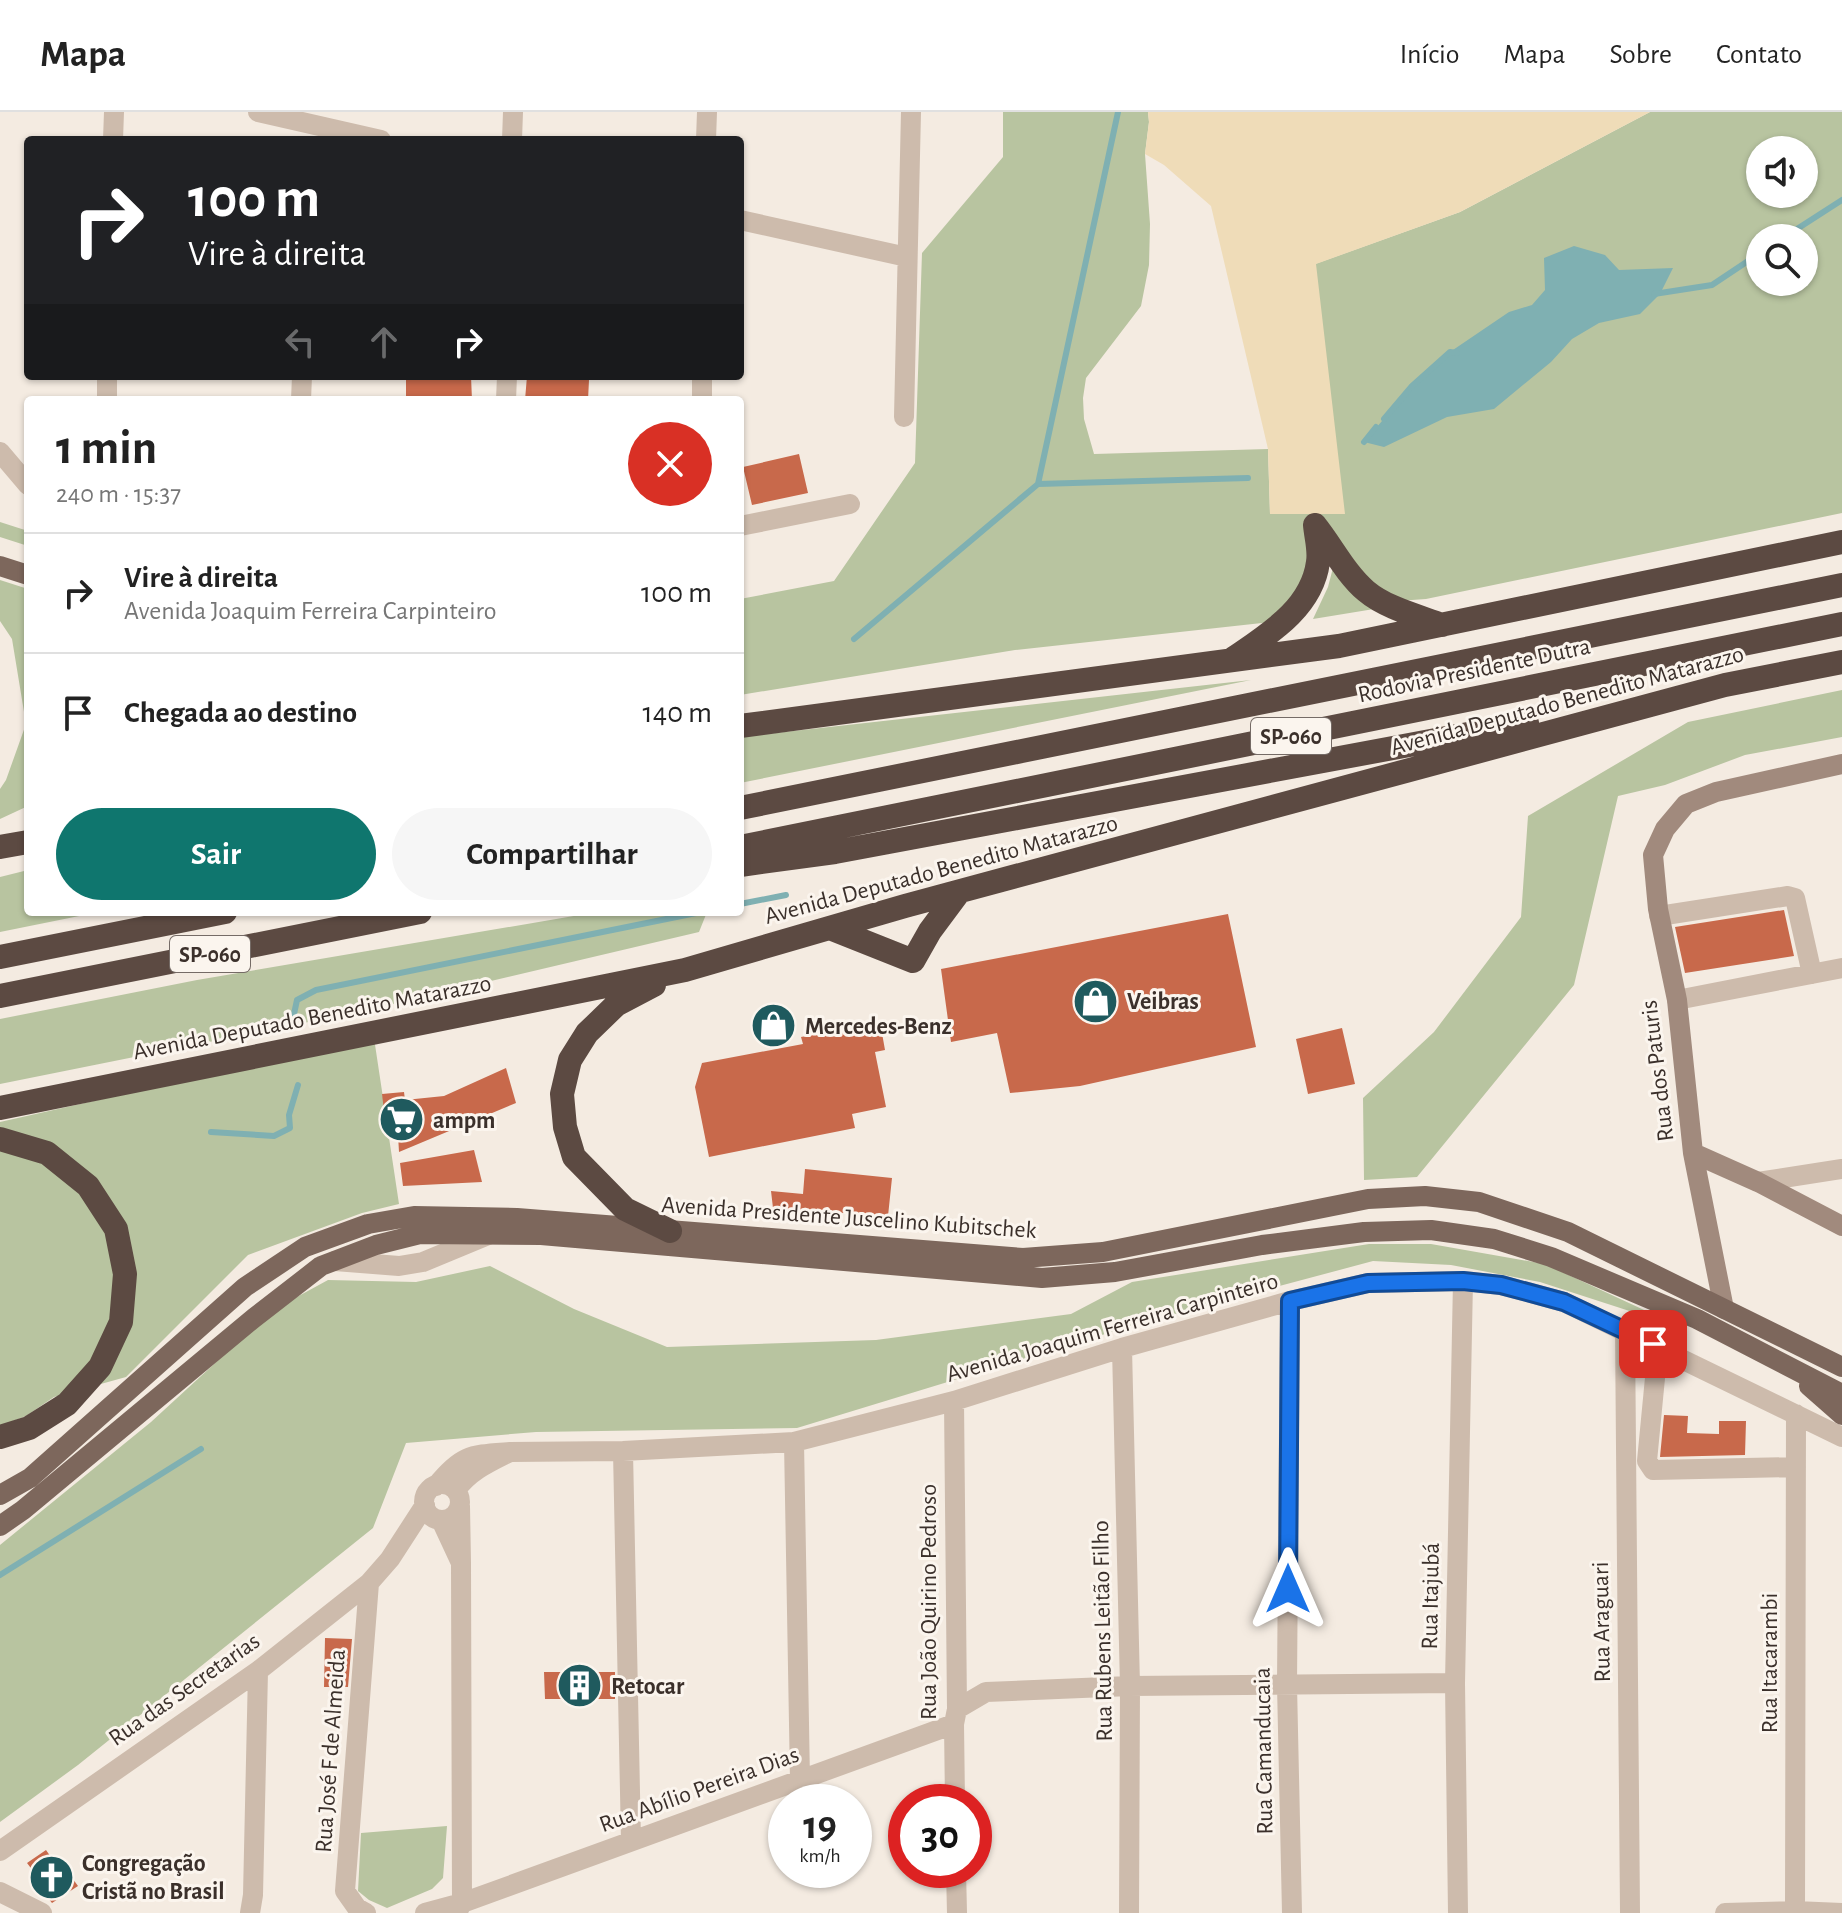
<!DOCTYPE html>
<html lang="pt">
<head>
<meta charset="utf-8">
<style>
  body { margin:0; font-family:"Alegreya Sans",sans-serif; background:#f6f6f6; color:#222; height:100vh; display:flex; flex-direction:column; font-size:30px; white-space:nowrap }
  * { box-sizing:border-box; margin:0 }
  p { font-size:26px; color:#767676 }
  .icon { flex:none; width:44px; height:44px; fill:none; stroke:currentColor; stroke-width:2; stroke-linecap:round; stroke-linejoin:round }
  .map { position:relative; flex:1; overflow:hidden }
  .drawer { position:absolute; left:24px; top:284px; width:720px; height:520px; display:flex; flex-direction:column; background:#fff; border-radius:8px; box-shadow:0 2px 6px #0004 }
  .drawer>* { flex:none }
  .banner { position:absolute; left:24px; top:24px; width:720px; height:244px; border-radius:8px; box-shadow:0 2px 6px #0004; background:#202124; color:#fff; overflow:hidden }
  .fabs { position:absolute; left:1746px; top:24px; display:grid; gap:16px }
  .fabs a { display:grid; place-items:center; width:72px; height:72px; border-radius:50%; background:#fff; box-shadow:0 2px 6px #0004; font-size:40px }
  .speed { position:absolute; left:768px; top:1672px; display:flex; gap:16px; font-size:40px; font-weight:700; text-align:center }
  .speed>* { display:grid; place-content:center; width:104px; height:104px; border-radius:50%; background:#fff; box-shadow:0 2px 6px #0004; line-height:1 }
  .speed small { font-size:20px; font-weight:400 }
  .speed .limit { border:12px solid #d22; background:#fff; color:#111 }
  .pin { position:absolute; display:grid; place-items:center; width:68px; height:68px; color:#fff; margin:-34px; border-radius:16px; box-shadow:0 4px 12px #0006 }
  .me { position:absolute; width:88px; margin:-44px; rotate:0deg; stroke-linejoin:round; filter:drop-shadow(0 0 6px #0008) }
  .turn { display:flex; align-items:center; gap:28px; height:168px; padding:0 32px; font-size:36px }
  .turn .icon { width:104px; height:104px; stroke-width:2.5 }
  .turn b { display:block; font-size:56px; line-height:68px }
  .lanes { display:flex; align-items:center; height:76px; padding:0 32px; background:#0003; justify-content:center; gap:40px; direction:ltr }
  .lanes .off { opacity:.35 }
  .round { display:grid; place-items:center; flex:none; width:84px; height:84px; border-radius:42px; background:#f6f6f6 }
  .overview { display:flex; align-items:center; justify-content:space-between; height:136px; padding:0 32px }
  h1 { font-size:48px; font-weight:700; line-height:60px }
  .button { display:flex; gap:16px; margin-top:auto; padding:16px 32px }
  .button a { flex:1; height:92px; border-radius:48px; background:#0f766e; color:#fff; font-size:32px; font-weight:700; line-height:92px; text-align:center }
  .button a+a { background:#f6f6f6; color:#222 }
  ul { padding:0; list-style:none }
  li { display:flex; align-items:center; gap:24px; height:120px; padding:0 32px; border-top:2px solid #e0e0e0 }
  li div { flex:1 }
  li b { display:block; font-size:30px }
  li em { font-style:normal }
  header { display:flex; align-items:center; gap:48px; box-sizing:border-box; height:112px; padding:0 40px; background:#fff; border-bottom:2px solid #e0e0e0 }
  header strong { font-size:38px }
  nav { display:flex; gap:44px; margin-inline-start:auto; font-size:28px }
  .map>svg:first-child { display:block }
  .green { fill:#b8c4a0; fill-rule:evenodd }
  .sand { fill:#efdcb8 }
  .water { fill:#7fb0b2 }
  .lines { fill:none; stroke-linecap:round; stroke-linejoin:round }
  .stream { stroke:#7fb0b2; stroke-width:6 }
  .building { fill:#c8694b }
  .street { stroke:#cdbbac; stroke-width:20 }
  .secondary { stroke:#a18a7d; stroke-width:20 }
  .primary { stroke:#7d675c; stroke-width:20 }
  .highway { stroke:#5c4a42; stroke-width:24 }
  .route-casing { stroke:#114b97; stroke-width:20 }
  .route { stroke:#1a73e8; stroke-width:14 }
  .labels { text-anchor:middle; stroke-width:6; stroke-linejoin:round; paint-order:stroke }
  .shield { fill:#fbf5ee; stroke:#756b66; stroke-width:2 }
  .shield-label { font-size:22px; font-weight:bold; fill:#3b302b }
  .street-label { font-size:24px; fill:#3b302b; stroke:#fbf5ee }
  .poi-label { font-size:24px; font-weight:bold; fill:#3b302b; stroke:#fbf5ee; text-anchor:start }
</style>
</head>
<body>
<header>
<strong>Mapa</strong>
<nav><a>Início</a><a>Mapa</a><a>Sobre</a><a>Contato</a></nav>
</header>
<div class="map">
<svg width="1842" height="1801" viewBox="0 0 1842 1801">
  <rect width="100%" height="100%" fill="#f4ebe1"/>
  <path class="green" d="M1003,0H1148L1149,10L1145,42L1150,112L1149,153L1141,194L1086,266L1083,286L1084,307L1094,342L1268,337L1270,402H1311L1307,472L1271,510L1015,538L740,583V487L834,469L915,351L922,141L1003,45Z
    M1650,0H1842V401L1426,487L1398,489L1369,473L1315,402L1344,401L1315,152L1460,100ZM1760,38H1804V82H1760ZM1760,126H1804V170H1760Z
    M0,410L28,419V434L0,425Z
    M1335,448L1374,497L1313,507L1328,475Z
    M0,468L28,477V694L0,707V677L6,668L26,612L12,527L0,509Z
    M1251,568L740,671V625Z
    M1842,578V625L1745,643L1665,673L1618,684L1574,873L1417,1065L1364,1068L1363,986L1434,920L1521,805L1528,704L1688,610Z
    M28,758V800H99L0,820V765Z
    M597,800H707L699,820L368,898L0,972V907L197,868Z
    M374,926L399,1092L362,1101L248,1143L126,1265L54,1285L26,1304L0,1314V1010Z
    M1369,1132H1431L1545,1152L1685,1217L1540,1170L1451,1153L1373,1149L1138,1212L797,1316L536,1320L406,1331L373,1416L78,1653L0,1710V1433L151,1310L273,1198L328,1168L416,1170L490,1154L574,1197L667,1235L876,1228L1071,1202L1132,1170Z
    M447,1714L443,1766L432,1777L387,1796L369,1788L358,1779L361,1721Z"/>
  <path class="sand" d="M1148,0H1650L1460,100L1316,152L1345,402H1270L1268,337L1211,94L1164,53L1145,42L1149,10Z"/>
  <path class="water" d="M1574,134L1605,143L1619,158L1673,156L1660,182L1640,202L1599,211L1572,227L1551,250L1494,297L1447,305L1384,335L1364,330L1412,274L1450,240L1509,200L1532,193L1545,178L1544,146Z"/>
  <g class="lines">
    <path class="stream" d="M1783,126L1842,88
      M1654,182L1712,173L1760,141
      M1384,307L1412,274L1450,240L1457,241
      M1364,330L1376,315
      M1038,372L1118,0
      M854,527L1038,372L1248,366
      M740,792L786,783
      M294,902L297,888L316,878L701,800
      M211,1020L274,1024L290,1016L289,1003L298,973
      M0,1463L201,1337"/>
  </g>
  <path class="building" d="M406,264H471L472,288H406Z
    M527,264L589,268L588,288H525Z
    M799,342L808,381L752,393L743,355Z
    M1784,798L1794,844L1685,861L1675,815Z
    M1228,802L1256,935L1080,974L1010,981L997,921L951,930L941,857Z
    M880,910L885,938L875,940L886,995L852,1002L855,1016L709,1045L695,975L702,951L803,932L801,925Z
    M1342,916L1355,972L1308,982L1296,927Z
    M506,956L516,991L399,1040L398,1023L387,1024L382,982L404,980L405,988L444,984Z
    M474,1038L482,1070L403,1074L400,1051Z
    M805,1057L892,1066L888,1104L773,1096L771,1079L803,1082Z
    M1664,1303L1688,1304L1687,1321L1719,1322V1309H1746L1745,1343L1660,1345Z
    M325,1526L352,1527L348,1575H324Z
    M544,1560H615V1587H545Z
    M46,1738L55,1751L59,1748L78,1774L52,1791L33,1767L37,1764L27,1751Z"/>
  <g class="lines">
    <path class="street" d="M258,0L381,28
      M113,28L114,0
      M512,28L513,0
      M706,28L707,0
      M740,108L907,145
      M107,288V264
      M301,288L302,264
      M506,288L507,264
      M702,288V264
      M904,305L911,0
      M0,340L28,373
      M740,414L850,392
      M1659,804L1788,784L1795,786L1812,862
      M1677,888L1842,856
      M1758,1070L1842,1057
      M335,1149L399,1154L423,1150L493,1121
      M1290,1189L1287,1573L1292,1801
      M1625,1218L1630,1801
      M1122,1236L1130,1574L1129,1801
      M1655,1266L1647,1349L1653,1358L1796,1355
      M954,1289L957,1597L954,1612L955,1690
      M794,1330L800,1668
      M623,1339L631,1729
      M510,1340L623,1339L794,1330L954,1289L1122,1236L1290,1189L1368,1171L1463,1169L1501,1173L1564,1190L1842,1325
      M424 1390a18 18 0 1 1 36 0a18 18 0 1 1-36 0Z
      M436,1374C462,1342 470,1343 510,1340C488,1351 470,1359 456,1378
      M441,1408L461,1451L460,1394
      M957,1597L986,1580L1130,1574L1455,1571
      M0,1739L258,1559L369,1471L390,1447L425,1393
      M956,1758L957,1801
      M0,1780L42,1801
      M250,1801L253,1783L258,1559
      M366,1801L357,1796L345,1779L369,1471
      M425,1801L462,1791L954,1612
      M457,1801L462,1791L461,1451
      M1458,1801L1455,1571L1463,1169
      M1725,1801L1795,1799L1842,1801
      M1795,1801L1796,1302"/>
    <path class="secondary" d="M1693,1041L1758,1070L1842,1114
      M1724,1197L1693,1041L1677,888L1658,797L1653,743L1665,717L1686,692L1716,680L1842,652"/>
    <path class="primary" d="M0,454L28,463
      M1809,1274L1842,1303
      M0,1383L30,1366L245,1175L305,1135L368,1112L414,1104L517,1106L1023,1146L1103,1140L1368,1087L1425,1084L1479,1090L1568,1120L1842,1255
      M0,1414L23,1398L254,1206L321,1154L376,1133L420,1122L541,1123L1042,1166L1115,1160L1262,1133L1364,1120L1431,1118L1494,1127L1551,1145L1697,1207L1842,1282"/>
    <path class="highway" d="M1315,413C1332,434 1345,461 1366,479C1386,496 1418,504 1442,513
      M1234,546C1269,522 1312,496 1318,450C1320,438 1316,425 1315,413
      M740,614L1339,534L1842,430
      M740,696L1842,473
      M0,735L28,730
      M740,735L1842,512
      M740,753L835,740L1527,611
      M830,816L913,849L930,819L959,780
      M0,845L225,800
      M654,873L616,893L587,921L570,948L562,982L565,1015L574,1045L625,1097L670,1119
      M0,884L420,800
      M0,996L685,858L905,794L1725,573L1842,550
      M0,1027L47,1041L88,1074L116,1117L125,1162L121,1210L100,1255L67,1292L29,1316L0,1325"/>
  </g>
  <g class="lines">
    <defs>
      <path id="route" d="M1288,1477L1290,1189L1368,1171L1463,1169L1501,1173L1564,1190L1653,1232"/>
    </defs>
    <use href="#route" class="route-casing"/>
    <use href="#route" class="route"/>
  </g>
  <defs>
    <symbol id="shop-disc" viewBox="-11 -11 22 22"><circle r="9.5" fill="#1f5a5e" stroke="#fbf5ee"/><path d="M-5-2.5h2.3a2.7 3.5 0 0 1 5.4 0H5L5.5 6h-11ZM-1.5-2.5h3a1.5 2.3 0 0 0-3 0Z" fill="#fff"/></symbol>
    <symbol id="supermarket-disc" viewBox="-11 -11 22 22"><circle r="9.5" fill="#1f5a5e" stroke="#fbf5ee"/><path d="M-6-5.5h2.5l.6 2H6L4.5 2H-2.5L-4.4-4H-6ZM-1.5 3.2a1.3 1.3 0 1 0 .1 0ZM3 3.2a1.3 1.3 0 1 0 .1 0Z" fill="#fff"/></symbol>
    <symbol id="building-disc" viewBox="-11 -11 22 22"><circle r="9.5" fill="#1f5a5e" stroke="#fbf5ee"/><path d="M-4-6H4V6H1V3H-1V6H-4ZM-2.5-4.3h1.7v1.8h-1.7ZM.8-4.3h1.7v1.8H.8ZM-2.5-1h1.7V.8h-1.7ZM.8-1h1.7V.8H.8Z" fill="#fff"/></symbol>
    <symbol id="church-disc" viewBox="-11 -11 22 22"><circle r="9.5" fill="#1f5a5e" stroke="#fbf5ee"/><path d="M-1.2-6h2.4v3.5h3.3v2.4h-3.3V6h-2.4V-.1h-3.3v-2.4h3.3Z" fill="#fff"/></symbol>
  </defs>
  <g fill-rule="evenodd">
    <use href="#shop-disc" x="1070" y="864" width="51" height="51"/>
    <use href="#shop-disc" x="748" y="888" width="51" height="51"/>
    <use href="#supermarket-disc" x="376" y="982" width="51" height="51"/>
    <use href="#building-disc" x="554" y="1548" width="51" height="51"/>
    <use href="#church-disc" x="26" y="1740" width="51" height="51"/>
  </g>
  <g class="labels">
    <g class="shield">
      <rect x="1251" y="606" width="80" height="36" rx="6"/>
      <rect x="170" y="824" width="80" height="36" rx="6"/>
    </g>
    <g class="shield-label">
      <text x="1291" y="632">SP-060</text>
      <text x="210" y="850">SP-060</text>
    </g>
    <g class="street-label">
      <text transform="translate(1474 558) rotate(-12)" y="8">Rodovia Presidente Dutra</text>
      <text transform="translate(1567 588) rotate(-15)" y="8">Avenida Deputado Benedito Matarazzo</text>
      <text transform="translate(941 757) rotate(-15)" y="8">Avenida Deputado Benedito Matarazzo</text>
      <text transform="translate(312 905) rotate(-11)" y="8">Avenida Deputado Benedito Matarazzo</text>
      <text transform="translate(1657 959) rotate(-97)" y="8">Rua dos Paturis</text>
      <text transform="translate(849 1105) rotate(4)" y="8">Avenida Presidente Juscelino Kubitschek</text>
      <text transform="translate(1112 1215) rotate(-16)" y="8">Avenida Joaquim Ferreira Carpinteiro</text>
      <text transform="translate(1430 1484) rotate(-89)" y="8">Rua Itajubá</text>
      <text transform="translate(928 1490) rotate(-90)" y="8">Rua João Quirino Pedroso</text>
      <text transform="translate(1601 1510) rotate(-91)" y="8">Rua Araguari</text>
      <text transform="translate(1102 1519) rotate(-91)" y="8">Rua Rubens Leitão Filho</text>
      <text transform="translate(1769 1551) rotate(-90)" y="8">Rua Itacarambi</text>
      <text transform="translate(184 1577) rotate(-35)" y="8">Rua das Secretarias</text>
      <text transform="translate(330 1639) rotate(-86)" y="8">Rua José F de Almeida</text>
      <text transform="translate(1263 1639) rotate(-91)" y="8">Rua Camanducaia</text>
      <text transform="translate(699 1677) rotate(-20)" y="8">Rua Abílio Pereira Dias</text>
    </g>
    <g class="poi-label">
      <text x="1127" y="897">Veibras</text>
      <text x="805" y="922">Mercedes-Benz</text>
      <text x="433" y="1016">ampm</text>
      <text x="611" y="1582">Retocar</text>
      <text x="82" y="1759">Congregação<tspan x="82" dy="28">Cristã no Brasil</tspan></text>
    </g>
  </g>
</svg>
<div class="fabs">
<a><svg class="icon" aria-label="sound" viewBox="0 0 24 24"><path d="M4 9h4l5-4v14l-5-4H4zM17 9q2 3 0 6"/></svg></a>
<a><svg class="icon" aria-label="search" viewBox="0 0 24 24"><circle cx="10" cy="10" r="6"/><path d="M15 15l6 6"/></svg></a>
</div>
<div class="speed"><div>19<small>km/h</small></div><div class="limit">30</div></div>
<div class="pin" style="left:1653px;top:1232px;background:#d93025"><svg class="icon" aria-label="arrive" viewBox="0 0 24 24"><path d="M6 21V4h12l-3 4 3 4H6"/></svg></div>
<svg class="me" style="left:1288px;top:1477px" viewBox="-20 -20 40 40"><path d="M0-17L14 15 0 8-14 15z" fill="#1a73e8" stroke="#fff" stroke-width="4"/></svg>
<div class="banner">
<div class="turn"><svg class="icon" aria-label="right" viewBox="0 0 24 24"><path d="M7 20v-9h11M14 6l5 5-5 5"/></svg><div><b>100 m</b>Vire à direita</div></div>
<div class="lanes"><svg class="icon off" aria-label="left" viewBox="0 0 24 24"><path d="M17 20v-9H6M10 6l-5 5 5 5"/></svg><svg class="icon off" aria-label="ahead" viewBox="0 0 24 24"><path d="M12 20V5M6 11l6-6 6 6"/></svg><svg class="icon" aria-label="right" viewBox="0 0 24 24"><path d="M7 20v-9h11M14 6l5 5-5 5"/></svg></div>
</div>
<section class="drawer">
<div class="overview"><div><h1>1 min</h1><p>240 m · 15:37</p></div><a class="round" style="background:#d93025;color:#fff"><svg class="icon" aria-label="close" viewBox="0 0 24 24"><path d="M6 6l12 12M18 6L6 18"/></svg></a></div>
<ul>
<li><svg class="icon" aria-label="right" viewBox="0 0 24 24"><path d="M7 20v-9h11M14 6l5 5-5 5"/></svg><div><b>Vire à direita</b><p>Avenida Joaquim Ferreira Carpinteiro</p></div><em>100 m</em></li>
<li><svg class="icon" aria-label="arrive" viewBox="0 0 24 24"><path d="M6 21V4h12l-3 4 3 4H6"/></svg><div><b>Chegada ao destino</b></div><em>140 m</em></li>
</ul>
<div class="button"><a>Sair</a><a>Compartilhar</a></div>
</section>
</div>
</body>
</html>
